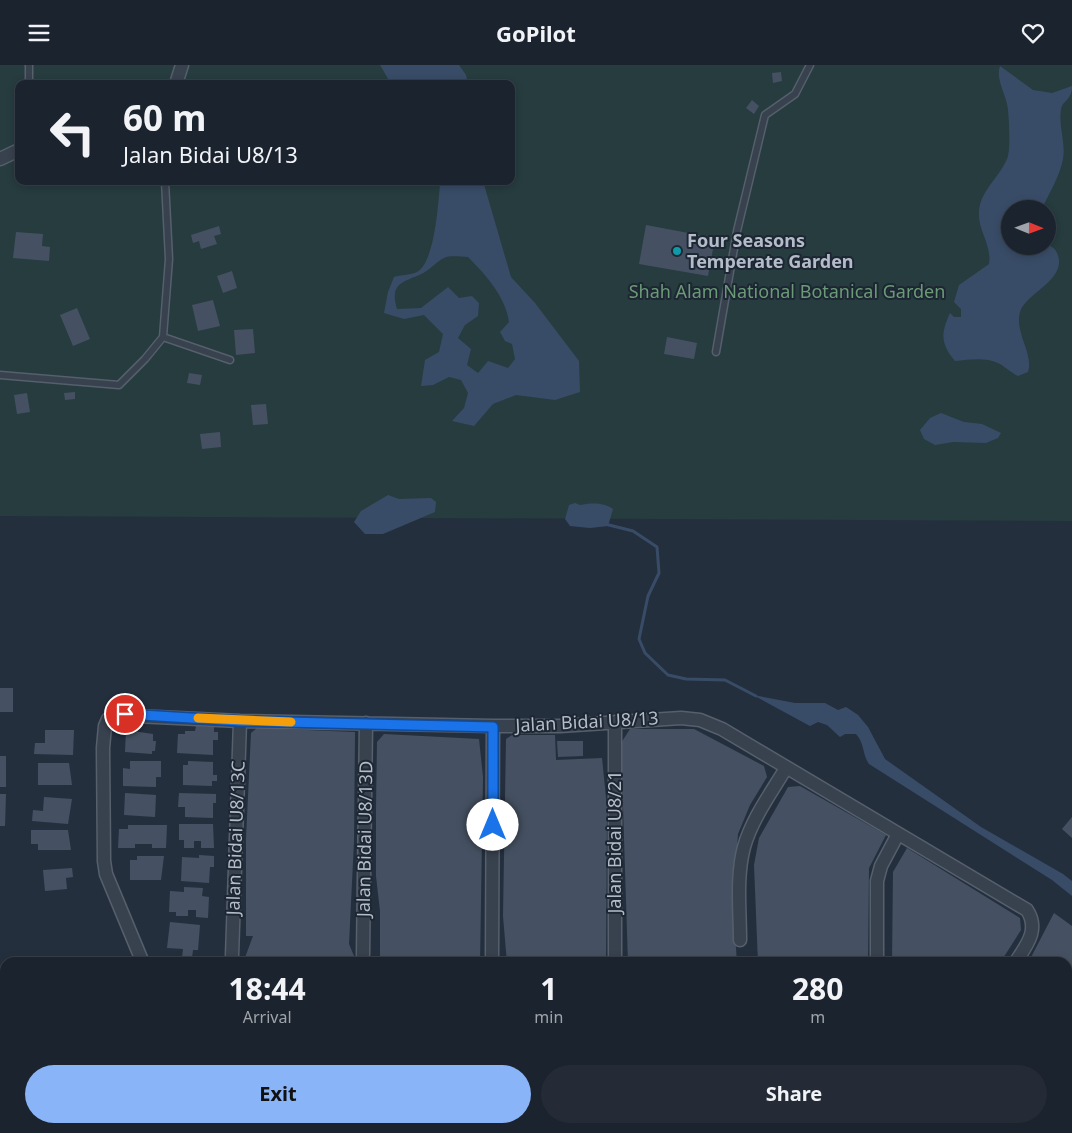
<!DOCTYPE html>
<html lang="en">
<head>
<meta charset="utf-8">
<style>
  body { margin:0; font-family:"Noto Sans",sans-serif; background:#242b36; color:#f1f3f6; height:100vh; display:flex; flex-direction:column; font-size:19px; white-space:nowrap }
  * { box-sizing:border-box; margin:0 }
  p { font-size:16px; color:#a0a4aa }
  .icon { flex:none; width:28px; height:28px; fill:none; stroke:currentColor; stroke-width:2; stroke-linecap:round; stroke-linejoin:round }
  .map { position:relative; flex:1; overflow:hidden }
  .sheet { position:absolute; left:0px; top:892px; width:1072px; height:176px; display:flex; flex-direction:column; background:#1b232e; border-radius:15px 15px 0 0; box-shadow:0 2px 8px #0003,0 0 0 1px #39404a }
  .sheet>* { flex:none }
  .guide { position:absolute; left:15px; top:15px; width:500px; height:105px; border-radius:10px; box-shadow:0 2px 8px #0003,0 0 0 1px #39404a; background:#1b232e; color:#f1f3f6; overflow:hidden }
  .needle { width:32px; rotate:91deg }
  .buttons { position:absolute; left:1001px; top:135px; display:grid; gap:10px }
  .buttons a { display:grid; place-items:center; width:55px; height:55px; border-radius:50%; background:#1b232e; box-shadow:0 2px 8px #0003,0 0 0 1px #39404a; font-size:25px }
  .pin { position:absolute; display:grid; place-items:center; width:42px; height:42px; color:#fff; margin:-21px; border:2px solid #fff; border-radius:50%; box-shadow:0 1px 5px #0007 }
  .me { position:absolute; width:55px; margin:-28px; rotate:0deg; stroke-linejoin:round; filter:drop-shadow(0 0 4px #0008) }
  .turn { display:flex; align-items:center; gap:18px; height:105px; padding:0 25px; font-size:22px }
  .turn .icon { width:65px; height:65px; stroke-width:2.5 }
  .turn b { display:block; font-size:35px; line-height:42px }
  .eta { display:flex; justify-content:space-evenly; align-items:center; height:85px; text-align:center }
  .eta b { font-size:30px; font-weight:700; line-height:35px }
  .primary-button { display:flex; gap:10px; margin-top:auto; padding:10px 25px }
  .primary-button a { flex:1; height:58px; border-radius:30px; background:#8ab4f8; color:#111; font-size:20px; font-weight:700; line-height:58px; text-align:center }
  .primary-button a+a { background:#242b36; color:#f1f3f6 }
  header { display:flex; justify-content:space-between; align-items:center; height:65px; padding:0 25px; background:#1b232e; font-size:22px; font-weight:700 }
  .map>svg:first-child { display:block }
  .green { fill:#263c3f; fill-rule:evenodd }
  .water { fill:#394c67; fill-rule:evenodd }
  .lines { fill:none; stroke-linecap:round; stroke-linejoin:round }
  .stream { stroke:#394c67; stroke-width:3 }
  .building { fill:#455162 }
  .lane-casing { stroke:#565f6c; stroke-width:9 }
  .street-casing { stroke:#565f6c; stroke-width:15 }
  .secondary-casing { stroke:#565f6c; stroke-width:20 }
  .lane { stroke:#38414e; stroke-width:6 }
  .street { stroke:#38414e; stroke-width:12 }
  .secondary { stroke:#465061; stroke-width:18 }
  .route-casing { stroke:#114b97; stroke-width:12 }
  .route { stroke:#1a73e8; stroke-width:9 }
  .slow { stroke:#f59e0b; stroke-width:9 }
  .culture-dot { fill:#0f9aa8; stroke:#1d2633; stroke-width:2 }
  .labels { text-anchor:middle; stroke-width:4; stroke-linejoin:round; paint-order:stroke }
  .poi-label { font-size:18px; font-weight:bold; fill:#b4bcc9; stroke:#1d2633; text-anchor:start }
  .park-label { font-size:18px; fill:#6b9a76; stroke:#1d2633 }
  .street-label { font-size:18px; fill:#b4bcc9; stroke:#1d2633 }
</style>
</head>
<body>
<header><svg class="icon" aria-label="menu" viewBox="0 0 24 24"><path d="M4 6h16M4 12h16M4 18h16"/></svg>GoPilot<svg class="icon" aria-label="heart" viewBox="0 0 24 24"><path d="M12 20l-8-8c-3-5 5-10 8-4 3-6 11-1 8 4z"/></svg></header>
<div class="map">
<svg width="1072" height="1068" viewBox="0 0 1072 1068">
  <rect width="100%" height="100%" fill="#242f3e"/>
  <path class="green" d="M0,0H1072V456L0,451ZM19,19H511V116H19ZM1010,144H1048V181H1010Z
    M1068,930L1072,933V1000L1068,998Z"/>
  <path class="water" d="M380,0H459L466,10L468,19H391Z
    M1000,1L1033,25L1052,28L1072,21C1072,35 1063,35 1061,44C1058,61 1066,77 1063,94C1060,111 1049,128 1042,144H1010V181C1022,181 1037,180 1048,180C1051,181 1054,183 1056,186C1071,214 1026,227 1020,247C1014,267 1034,289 1028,307L1018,311C1010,307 1003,300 998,298C985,292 968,295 955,296C940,278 941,268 950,248L954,252H961V244L954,237L959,220L989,199C992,180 978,166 979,148C979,127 999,113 1007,94C1011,86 1009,55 1008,45C1007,30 995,15 1000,1Z
    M435,116H483L511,212L535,238L579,296L580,327L555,335L516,330L493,339L474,361L452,356L464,343L468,328L461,315L449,312L433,320L421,321L425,295L439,287L443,269L424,250L404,254L384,248L388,227L394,212C401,210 411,210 417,207C435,197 438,139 440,120ZM468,192C485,209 506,232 509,257L500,267L505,276L512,279L515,294L508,303L488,296L478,308L467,300L471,284L458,273L465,260L478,251L479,238L472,231L459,233L448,222L421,243L397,244C388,215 408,217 425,207C432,203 437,196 444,193C450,190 461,192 468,192Z
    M941,348L964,357L982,359L1001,368L998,373L986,378L953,377L935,380L924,374L920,365L930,353Z
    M388,430L399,434L431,433L436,437L435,447L383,469H365L354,457L361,446Z
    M575,438L580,440C590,438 604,437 613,444L608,461L590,463L570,461L565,454L569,440Z
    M753,630L795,638H825L838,645L846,642L858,650L868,662L885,694L981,762L1063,809L1072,816V831L1052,815L869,699C862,689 865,679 856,669H845L840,672L827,660L818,657L810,661Z"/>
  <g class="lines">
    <path class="stream" d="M605,459L633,466L657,482L659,508L648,531L639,574L645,588L668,610L686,614L725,615L756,631"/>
  </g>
  <path class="building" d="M781,7L782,16L773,18L772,8Z
    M752,35L759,41L754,49L746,43Z
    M646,160L715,173L708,211L639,199Z
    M219,161L221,169L214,171L217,179L201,184L199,176L193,178L191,170Z
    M16,167L43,169L42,181L50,182L49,196L13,193Z
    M232,206L237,223L223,228L217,211Z
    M213,235L220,261L198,266L192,240Z
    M77,243L90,274L73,281L60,250Z
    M253,264L255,288L236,290L234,265Z
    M667,272L697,278L694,294L664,289Z
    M189,308L202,310L200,320L187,318Z
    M75,327V334L65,335L64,328Z
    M27,328L30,347L17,349L14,330Z
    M266,339L268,359L253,360L251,340Z
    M220,367L221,382L202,384L200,369Z
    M0,623H13V647H0Z
    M196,661L214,662V667H218V675H213V690L177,688L178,669H185V666H195Z
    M257,663L355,667L354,776L349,879L357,898H243L253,871H246V774L251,668Z
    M630,664H694L764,701L767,712L750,740L738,769L733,838L737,898H628L621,678Z
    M45,665H74L73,690L34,689L35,678H45Z
    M126,665L153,669V676H156L155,686H152V689L125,687Z
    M384,669L479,674L483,712L480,898H380V846L376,811V744L377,677Z
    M512,670H555L556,695L602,693L607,743L606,898H507L503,851L506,674Z
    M557,676H583V691L558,692Z
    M0,691H6V722H0Z
    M130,696H161V712H156V722L123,721V703L130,704Z
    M188,696L213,697V710H217V716H212V721L183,720V700H188Z
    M38,698H69L72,720H38Z
    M800,721L886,770L869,803L868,898H758L754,800L759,773L788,722Z
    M125,728L156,730L155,752L124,750Z
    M179,728L216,729V738H213V753L185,752V742H178Z
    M0,729H6L5,761H0Z
    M44,732L72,734L68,759L32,756L33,745L43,746Z
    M1072,752V773L1062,764Z
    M179,759H213L214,783H201V776H194V783H184V775H179Z
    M128,760H167L166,783H152V779H135V783H118L119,764H128Z
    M31,765H68L71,785H38V779H31Z
    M907,783L1020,853L1021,865L1000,898H892L893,807Z
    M199,790L214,791V802H210L209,818L181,816L182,792L199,793Z
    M137,791H164L161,815H130V795H137Z
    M72,803L73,812L66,813L67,824L45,826L43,805Z
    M184,822L203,823L202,831L209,832L208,853L196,852V845H188V851H176V847H169L170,826L184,827Z
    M1054,848L1072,861V929L1068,927V898H1028Z
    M170,857L200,860L198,885H193L192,893L182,892L183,884L167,883Z
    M92,1064H123L111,1068Z
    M204,1064H236V1068H204Z
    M267,1064H272L273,1068H254Z
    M312,1064H404L405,1068H314Z
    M430,1064H530L532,1068H431Z
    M604,1064H720L722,1068H597Z
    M831,1064H840L842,1068H823Z
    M845,1064H892L894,1068H847Z
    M949,1064H1012V1068H949Z"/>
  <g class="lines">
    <defs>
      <path id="lane" d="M29,19V0
        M163,272L230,295
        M716,287L737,166L765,50L795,29L810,0
        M0,310L119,320L145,294L163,272L169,194L165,116
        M79,1064L83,1068
        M929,1064L930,1068
        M941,1064V1068
        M130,1068L133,1064"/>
      <path id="street" d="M176,19L182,0
        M0,94L19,85
        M740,875C740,845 736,812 744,782C752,754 771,728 786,703
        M363,890L366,658
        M232,891L240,656
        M143,898L106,809L104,796L103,683L105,661L108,654L115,650L240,656L493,661H560L681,653L700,655L722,664L1027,845C1040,865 1026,881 1015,898
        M492,898L493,661
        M615,898V657
        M877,898V816L881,801L898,769
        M180,1064V1068
        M296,1064L297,1068
        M414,1064V1068
        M539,1064L540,1068
        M776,1064L779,1068
        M902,1064L904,1068
        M579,1068L587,1064"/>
      <path id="secondary" d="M1068,1010L1072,1013
        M758,1068L761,1064"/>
    </defs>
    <use href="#lane" class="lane-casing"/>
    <use href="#street" class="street-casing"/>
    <use href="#secondary" class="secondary-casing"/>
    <use href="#lane" class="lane"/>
    <use href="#street" class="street"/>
    <use href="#secondary" class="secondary"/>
  </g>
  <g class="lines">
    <defs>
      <path id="route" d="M125,649L240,656L493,662V760"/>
    </defs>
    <use href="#route" class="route-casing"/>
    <use href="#route" class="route"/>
    <path class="slow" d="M198,653L291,657"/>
  </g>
  <circle class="culture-dot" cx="677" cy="186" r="5"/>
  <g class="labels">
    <g class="poi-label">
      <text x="687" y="182">Four Seasons<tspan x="687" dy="21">Temperate Garden</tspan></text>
    </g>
    <g class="park-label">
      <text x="787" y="233">Shah Alam National Botanical Garden</text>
    </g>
    <g class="street-label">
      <text transform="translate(587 657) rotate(-3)" y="6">Jalan Bidai U8/13</text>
      <text transform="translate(236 773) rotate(-88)" y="6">Jalan Bidai U8/13C</text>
      <text transform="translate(365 774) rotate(-89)" y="6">Jalan Bidai U8/13D</text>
      <text transform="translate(615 777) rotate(-90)" y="6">Jalan Bidai U8/21</text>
    </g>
  </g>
</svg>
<div class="buttons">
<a><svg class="needle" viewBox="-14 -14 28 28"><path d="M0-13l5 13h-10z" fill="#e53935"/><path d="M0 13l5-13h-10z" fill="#a0a4aa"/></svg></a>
</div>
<div class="pin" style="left:125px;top:649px;background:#d93025"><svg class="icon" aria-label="arrive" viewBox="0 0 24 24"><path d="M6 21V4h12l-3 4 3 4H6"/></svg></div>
<svg class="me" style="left:493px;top:760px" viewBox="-20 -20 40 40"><circle r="19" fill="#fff"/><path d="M0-13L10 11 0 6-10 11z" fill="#1a73e8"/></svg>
<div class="guide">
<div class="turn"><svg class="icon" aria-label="left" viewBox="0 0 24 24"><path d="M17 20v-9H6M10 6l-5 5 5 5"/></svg><div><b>60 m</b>Jalan Bidai U8/13</div></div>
</div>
<section class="sheet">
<div class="eta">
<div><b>18:44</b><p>Arrival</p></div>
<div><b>1</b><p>min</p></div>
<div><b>280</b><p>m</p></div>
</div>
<div class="primary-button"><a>Exit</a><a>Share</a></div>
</section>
</div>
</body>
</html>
